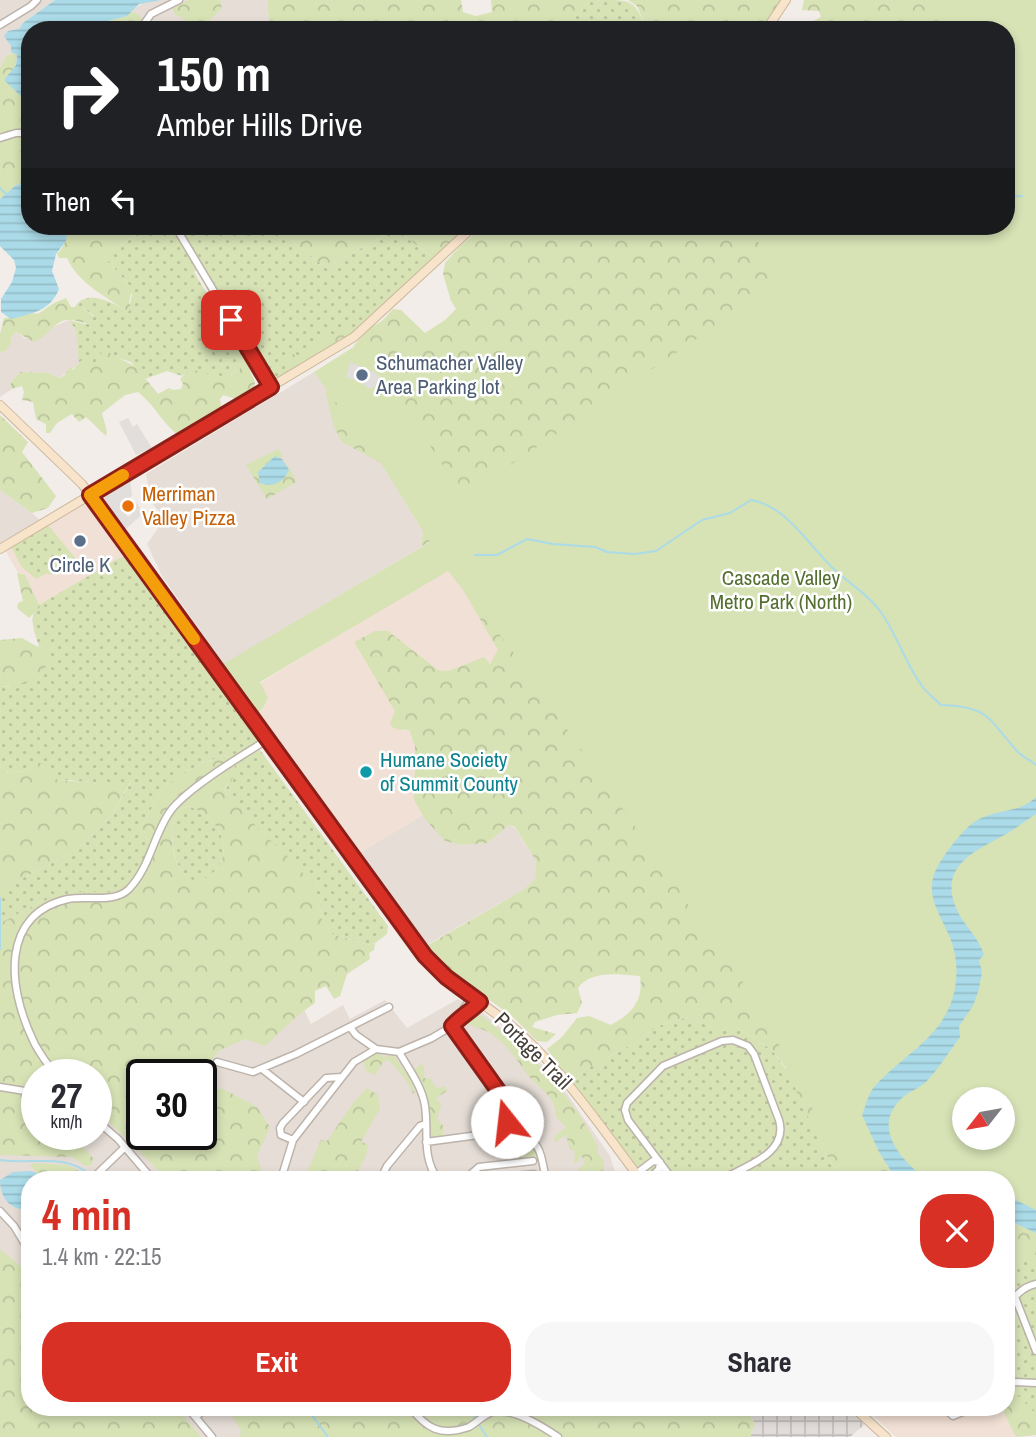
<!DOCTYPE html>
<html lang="en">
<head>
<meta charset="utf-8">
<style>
  body { margin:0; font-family:"Archivo Narrow",sans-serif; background:#f7f7f7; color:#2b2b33; height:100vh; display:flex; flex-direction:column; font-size:26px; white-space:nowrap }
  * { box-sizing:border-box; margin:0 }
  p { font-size:23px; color:#7c7c81 }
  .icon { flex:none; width:38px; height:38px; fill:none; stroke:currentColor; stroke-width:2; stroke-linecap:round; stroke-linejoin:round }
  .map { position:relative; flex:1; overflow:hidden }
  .drawer { position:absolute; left:21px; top:1171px; width:994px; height:245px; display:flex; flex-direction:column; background:#fff; border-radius:28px; box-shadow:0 4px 10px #0003 }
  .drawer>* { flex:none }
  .banner { position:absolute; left:21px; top:21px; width:994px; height:214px; border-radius:28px; box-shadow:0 4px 10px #0003; background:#202124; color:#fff; overflow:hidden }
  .needle { width:46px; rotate:239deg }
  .tools { position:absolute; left:952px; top:1087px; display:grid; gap:14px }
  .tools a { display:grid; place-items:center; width:63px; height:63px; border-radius:50%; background:#fff; box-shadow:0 4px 10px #0003; font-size:35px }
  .speed { position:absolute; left:21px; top:1059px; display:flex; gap:14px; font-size:35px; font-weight:700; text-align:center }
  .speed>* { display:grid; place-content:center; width:91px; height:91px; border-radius:50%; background:#fff; box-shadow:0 4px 10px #0003; line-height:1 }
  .speed small { font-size:18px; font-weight:400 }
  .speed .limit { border:4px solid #111; border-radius:10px; background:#fff; color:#111 }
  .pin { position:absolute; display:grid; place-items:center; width:60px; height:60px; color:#fff; margin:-30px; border-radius:14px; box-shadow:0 4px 10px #0006 }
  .me { position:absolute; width:77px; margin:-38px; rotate:344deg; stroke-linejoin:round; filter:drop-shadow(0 0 5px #0008) }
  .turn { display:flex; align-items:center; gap:24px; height:147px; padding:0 21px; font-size:32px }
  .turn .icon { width:91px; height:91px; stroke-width:2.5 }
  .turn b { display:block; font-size:49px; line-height:60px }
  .then { display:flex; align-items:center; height:66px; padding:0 21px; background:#0003; gap:14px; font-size:26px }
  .round { display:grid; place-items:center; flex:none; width:74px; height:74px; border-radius:28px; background:#f7f7f7 }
  .head { display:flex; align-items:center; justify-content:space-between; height:119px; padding:0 21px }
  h1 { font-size:42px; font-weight:700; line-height:52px; color:#d93025 }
  .primary-button { display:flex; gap:14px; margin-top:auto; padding:14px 21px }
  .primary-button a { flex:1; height:80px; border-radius:28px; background:#d93025; color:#fff; font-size:28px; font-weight:700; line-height:80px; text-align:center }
  .primary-button a+a { background:#f7f7f7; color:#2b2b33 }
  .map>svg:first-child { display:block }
  .residential { fill:#e5ddd6; fill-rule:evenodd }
  .commercial { fill:#f1e0d5 }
  .industrial { fill:url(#industrial-grid) }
  .grass { fill:url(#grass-dots) }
  .forest { fill:url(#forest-crowns); fill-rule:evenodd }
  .green { fill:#d7e2b5; fill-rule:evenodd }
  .parking { fill:#e1dedc }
  .water { fill:url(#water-rules) }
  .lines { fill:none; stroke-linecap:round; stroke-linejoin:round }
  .stream { stroke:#abdbe8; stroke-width:2 }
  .street-casing { stroke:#bcb3ab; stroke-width:9 }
  .secondary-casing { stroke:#ccb69c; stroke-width:10 }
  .street { stroke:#fff; stroke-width:6 }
  .secondary { stroke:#f8e4cb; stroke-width:8 }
  .route-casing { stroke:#8d1f18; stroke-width:18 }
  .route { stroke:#d93025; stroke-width:12 }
  .slow { stroke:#f59e0b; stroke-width:12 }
  .service-dot { fill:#5c6f8a; stroke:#fff; stroke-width:2.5 }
  .food-dot { fill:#e8710a; stroke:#fff; stroke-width:2.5 }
  .culture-dot { fill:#0f9aa8; stroke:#fff; stroke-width:2.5 }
  .labels { text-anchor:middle; stroke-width:5; stroke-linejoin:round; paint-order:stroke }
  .service-label { font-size:21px; fill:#4e5e75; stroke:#fff; text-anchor:start }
  .food-label { font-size:21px; fill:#c56008; stroke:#fff; text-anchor:start }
  .park-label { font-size:21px; fill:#556f31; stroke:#fff }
  .culture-label { font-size:21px; fill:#0d838f; stroke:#fff; text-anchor:start }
  .street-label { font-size:21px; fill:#443d37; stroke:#fff }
</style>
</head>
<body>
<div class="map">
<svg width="1036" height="1437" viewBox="0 0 1036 1437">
  <defs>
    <pattern id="industrial-grid" width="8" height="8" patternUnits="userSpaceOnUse" patternTransform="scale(1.75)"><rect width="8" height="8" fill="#e1dcd9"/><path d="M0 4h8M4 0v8" fill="none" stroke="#c2bebb"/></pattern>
    <pattern id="grass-dots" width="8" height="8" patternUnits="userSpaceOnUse" patternTransform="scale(1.75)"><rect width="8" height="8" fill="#d7e2b5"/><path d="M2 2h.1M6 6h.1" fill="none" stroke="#bac39c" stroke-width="1.8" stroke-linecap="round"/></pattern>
    <pattern id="forest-crowns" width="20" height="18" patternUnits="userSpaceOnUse" patternTransform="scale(1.75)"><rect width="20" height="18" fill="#d7e2b5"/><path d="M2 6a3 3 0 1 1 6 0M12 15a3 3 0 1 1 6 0" fill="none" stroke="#bac39c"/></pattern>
    <pattern id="water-rules" width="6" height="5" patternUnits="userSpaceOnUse" patternTransform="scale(1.75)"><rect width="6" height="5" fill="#abdbe8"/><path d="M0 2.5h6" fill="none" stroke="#94bdc8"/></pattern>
  </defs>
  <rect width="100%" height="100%" fill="#f2ede8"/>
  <path class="residential" d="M0,0H55L23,23L10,44L13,53L6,56L0,68Z
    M162,0H267L270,30H142L134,12L130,11L147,1Z
    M69,320L76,330L79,349V363L77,366L59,378L48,373L20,372L11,382L10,385L12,389L0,397V352L6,351L11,343L12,336L16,332L26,339Z
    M314,372L382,465L423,531L421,547L224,664L162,576L147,544L165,518L152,503L146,474Z
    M0,490L32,513L41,521L0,546Z
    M423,815L445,841L461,845L487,843L509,825L515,828L536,861L535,880L521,891L423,947L354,856Z
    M288,976L311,1024L343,1005L350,1019L385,1000L407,1028L458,999L483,1013L533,1055L565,1091L610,1156L617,1179L30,1180V1285L0,1256V1093L37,1134H96V1097ZM142,1074H201V1134H142Z
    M169,1407H353L301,1437H196Z"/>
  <path class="commercial" d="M84,505L91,508L127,557L119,558L37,606L5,550Z
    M448,570H451L499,651L490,664L484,657L448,671L438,670L415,653L354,642L396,711L400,730L406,729L410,731L413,737L415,747L414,800L423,815L354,856L255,715L263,708L268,698L260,683Z
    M864,1407H1001L1017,1437H896Z"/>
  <path class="industrial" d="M745,1407H847L865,1424L850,1437H750L755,1424Z"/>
  <path class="grass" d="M601,0C633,0 634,0 647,30H574V16L590,2Z
    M152,226H274L326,268L395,229L438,261L370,325L271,387L200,268L194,272L245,358L240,364V369C226,382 201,375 184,374L182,376L167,371L145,379L131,362L102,352L95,364L89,367L81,361L79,363L76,330L69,320L84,324L90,323L94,316L82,307H75C86,288 115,303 128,312L132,295L128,284L103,255Z
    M48,525L76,559L50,575L47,573L36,579L21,566L11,546Z
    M127,557L260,741L232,760L226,755L200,764L164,786L142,826L141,835L150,840L153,860L141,883L134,891L43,901L0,923V890L78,849L111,816L131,782L112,786L70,780L57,781L33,763L27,771L0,773V687H9L47,645L39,647C35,632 28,619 37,606L119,558Z
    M260,750L388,926L387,934L375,943L368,945L332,934L322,920L319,901L278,846L265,837L225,792L235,763Z
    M188,806C216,814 237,849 214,872C177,910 156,814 188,806Z
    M688,1017L711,1027H737L772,1050L785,1068L789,1069L806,1104L817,1137L831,1163L852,1179H646L573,1085L574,1081L586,1069L636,1042L658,1026Z
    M1033,1238L1036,1239V1417L1006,1399V1266Z"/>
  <path class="forest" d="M189,0H220L222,8L205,25L199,28L175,14L172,8Z
    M267,0H461L463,12L476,16L492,12L491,0H601L590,2L574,16V30H270Z
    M628,0H786L766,30H647L637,6Z
    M804,0H980L969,30H797L821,17L819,11L802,10Z
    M130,11L140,15L143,24L140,30H92L100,23L127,16Z
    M13,53L17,55L12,87L30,103V182L16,185L0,199V68L6,56Z
    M68,226H152L103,255L132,289L129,303L132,308L128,312C105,296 79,284 67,258H59L57,254C65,247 67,236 68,226Z
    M274,226H474L438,261L395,229L326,268Z
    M484,226H540L542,228L557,226H973L1036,754L879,1152L896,1179H852L831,1163L817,1137L786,1068L772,1050L737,1027H711L688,1017L658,1026L636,1042L586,1069L574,1081L566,1076L547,1049L562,1037L577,1018L589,1016L611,1025C631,1014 644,1001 640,976C620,974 590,970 578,988L582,1003L577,1013L557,1015L535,1022L532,1027L556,1034L547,1042L537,1041L513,1017L455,975L433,954L428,945L521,891L535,880L536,861L515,827L509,825L487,843L461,845L445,841L425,819L414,800L415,747L410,731L406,729L400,730L392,727L390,723L395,711L354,642L375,631H388L438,670L448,671L484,657L490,664L498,650L460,585L429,542L421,547L423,531L381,463L342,442L334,427L326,394L327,390L315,373L350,354L355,344L370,328L382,321L393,309L401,310L425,333L445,320L456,309L451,301L443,274L445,263L460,246Z
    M66,298L71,307H82L94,317L90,323C82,324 75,319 67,320C54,321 46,338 34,342L16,332L12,336L11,343L6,351L0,352V334L4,318C14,318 28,311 38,314L54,303Z
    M347,323L350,335L283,375L289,355L295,354L299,356L317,344L319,338C332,339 339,332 347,323Z
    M106,351L136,367L158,394L169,388L173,390L181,389L183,384L180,379L190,369C207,372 225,383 240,369V364L245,358L255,383L252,392L239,400L223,395L220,399L222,412L181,437C163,425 155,405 138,392L125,395L102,413L107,432L106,436L86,417L79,422L72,414L57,423L50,433H46V424L36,419L33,402L22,400L24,392L22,386L12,389L10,387L11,382L20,372L48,373L59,378L64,376L70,367L73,370L81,361L87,357L90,360L89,366L94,364L102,352Z
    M0,415L28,442L22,452L56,496L48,508L32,513L0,490Z
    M278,449L282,454V459C288,468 293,471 296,482L267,499L246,465Z
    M17,573L25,575L40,607L29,618L17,608L18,603L23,601Z
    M22,638L38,647L47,645C54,678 26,686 0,687V640Z
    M226,755L235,763C235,773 234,780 226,786L225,792L265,836L278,846L312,883L319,901L322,920L332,934L368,945L375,943L374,950L369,953L370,959L347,974L340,996L334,999L326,986L315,991V1003C294,1017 283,1030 265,1046L245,1039L218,1051L201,1078V1074H142V1134H201V1083L203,1087L223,1089L257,1107L270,1127L257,1156L263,1174L278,1178L305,1177L321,1140L327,1141L353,1103L367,1088L378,1095L380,1108L361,1142L368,1144L366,1156L354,1179H167L104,1117L96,1122V1074H37V1134H83L77,1141L94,1159L90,1166H85L72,1157L0,1155V923L43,901L79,892L134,891L141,883L153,860L150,840L141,835L142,826L164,786L200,764ZM188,806C216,814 237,849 214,872C176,909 156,814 188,806Z
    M33,763H45L58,781C85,779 103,789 131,781L111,816L78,849L0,890V773L27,771Z
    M480,1015C533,1054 565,1087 598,1146V1154L604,1160L603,1179H581L578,1169L585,1163L581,1155L578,1162L574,1163L575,1151L570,1150L566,1135L553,1143L555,1136L566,1127L556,1117C556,1094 535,1087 524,1070C514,1055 506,1044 490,1033C482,1028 472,1027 464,1022L466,1019Z
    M379,1053L384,1058L388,1055L395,1057L412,1082L415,1092L413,1094L406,1080L389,1060L383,1062L375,1075L366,1071L363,1060L369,1054Z
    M421,1063L424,1067V1078L432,1079V1082L436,1088L445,1086L447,1091L436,1098L441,1105L437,1119L443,1126V1137L436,1138L430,1135L428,1117L430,1110L426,1101L428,1097L415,1069Z
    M509,1139L529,1148L535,1147L538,1160C526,1164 517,1157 506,1157L501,1143Z
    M35,1163L67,1165L90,1176L87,1179H43L30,1165Z
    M1012,1221L1036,1233V1260L1016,1262C1010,1252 1008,1232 1012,1221Z
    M0,1249L30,1274V1407H176L201,1437H0Z
    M1010,1387L1036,1414V1435L1017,1437L1015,1435L1001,1407H1006V1388Z
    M226,1407H745L755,1424L750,1437H240L241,1430Z"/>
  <path class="green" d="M940,0H1036V1222L1006,1207V1180L912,1179L894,1159L861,1179H848L788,1060L726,953L718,955L678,888L511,649L448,571L260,682L268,698L263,708L255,715L218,667L430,542L382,465L314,372L363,341L463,497L779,283L750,226H815L822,240L842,226H846L857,244L887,226H1006V30H957ZM964,1099H1003V1138H964Z"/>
  <path class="parking" d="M350,362L376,373L380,377L376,386L369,389L361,382L346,377Z
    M128,418L133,427L137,424L152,448L136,455L119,422Z
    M130,477L132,496L122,503L126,510L124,512L128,517L132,514L131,512L136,509L132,506L136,502L144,513L122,532L104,503L105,496L118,486V484Z"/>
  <path class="water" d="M55,0H162L139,4L127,16L100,23L92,30H30V103H28L4,80L16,65L17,55L11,52V46L4,36L8,31L19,29L23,23Z
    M30,182V226H68L66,241L56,254L52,271L59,289C50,311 33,313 11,319L1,312V299L12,282L16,268L14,260L0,246V199L16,185Z
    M275,456L282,459L289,470C284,482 273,488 260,483L258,472Z
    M1036,797V814C1027,820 1018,827 1008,833C978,850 938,864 956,908C963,925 979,937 984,955L979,960L982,972L979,989L973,1006L959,1026L960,1037C949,1052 939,1068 927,1081C919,1089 907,1092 900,1100C872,1128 902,1162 927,1179H896L879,1152L862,1115C866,1106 868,1093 875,1086C898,1060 933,1042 948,1010C958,989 959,965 952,943C945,922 927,901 933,878C936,864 956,839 966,829C989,806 1016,817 1036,797Z
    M30,1171L37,1173L40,1179L30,1180V1202L21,1209C7,1207 0,1194 0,1180L13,1172Z
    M1006,1195L1036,1210V1233L1006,1219Z"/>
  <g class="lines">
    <path class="stream" d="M0,188L7,195
      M1006,197L1022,196
      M475,555H497L527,539L553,544L595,547L607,552L635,554L656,551L702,520L730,513L751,500C788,506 810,548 836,571C851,585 868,594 880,611C897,634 905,663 922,686C927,693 935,699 941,705C992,707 987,719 1018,752C1023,757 1030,760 1036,765
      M0,898V949
      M0,1160C33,1165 65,1152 92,1176
      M306,1407L328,1437
      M474,1407L472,1414L475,1418
      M479,1425L487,1437"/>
    <defs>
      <path id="street" d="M0,25L31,6L37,0
        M140,30L151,14L179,0
        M0,138L16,133H30
        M175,226L271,387
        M464,1013V1008L472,997
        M350,1027L356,1035L376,1049
        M399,1052C408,1068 422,1086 425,1106C429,1133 421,1155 438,1180
        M217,1062L253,1072L296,1054L389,1007
        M262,1069L304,1102
        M55,1074C47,1063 37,1051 32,1038C8,987 0,914 68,899C87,895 114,904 129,889C150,867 153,837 169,813C184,790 242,755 267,740
        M0,1087L37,1093
        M96,1120L118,1139L153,1180
        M503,1130C540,1140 539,1143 546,1180
        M293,1140L281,1135L280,1128L283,1123L326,1078L342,1077
        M426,1142L501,1132L509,1115C509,1095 465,1043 452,1026
        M281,1179L293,1140L354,1062L376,1049L399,1052L432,1038L452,1026L464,1013L470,1012L480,1002
        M91,1180L125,1147
        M380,1180L387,1166L420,1126L425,1124
        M464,1180L479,1167L533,1161
        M475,1180L534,1174
        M628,1180L653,1161L660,1162L659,1169L648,1180
        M673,1180L628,1120L625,1110L627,1103L663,1066L722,1041L733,1040L748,1046L754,1054L779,1120C789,1154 744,1167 720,1180
        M0,1211L14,1226L29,1251
        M1015,1297L1036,1351
        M1006,1308C1014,1297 1022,1287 1036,1284
        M1006,1384L1014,1382L1036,1383
        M187,1407L212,1437
        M410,1407C426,1428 440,1437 469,1427C477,1422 484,1415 492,1412C512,1407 542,1426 558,1437
        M943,1407L953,1416L975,1407
        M197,1416L207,1407"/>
      <path id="secondary" d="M766,30L786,0
        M0,405L82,484L425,956C452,987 490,1006 521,1034C567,1076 603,1130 641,1180
        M0,549L354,337L474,226
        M853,1407L886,1437"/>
    </defs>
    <use href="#street" class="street-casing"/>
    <use href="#secondary" class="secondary-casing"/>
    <use href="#street" class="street"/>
    <use href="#secondary" class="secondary"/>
  </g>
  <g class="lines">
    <defs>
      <path id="route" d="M231,320L271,387L90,495L425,956L446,977L480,1002C471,1011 461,1016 452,1026L507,1103L509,1109L507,1122"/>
    </defs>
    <use href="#route" class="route-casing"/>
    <use href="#route" class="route"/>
    <path class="slow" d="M123,475L90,495L194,639"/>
  </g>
  <g class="service-dot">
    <circle cx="362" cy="375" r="7"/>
    <circle cx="80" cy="541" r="7"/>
  </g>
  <circle class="food-dot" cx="128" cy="506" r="7"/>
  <circle class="culture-dot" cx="366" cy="772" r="7"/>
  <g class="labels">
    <g class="service-label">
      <text x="376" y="370">Schumacher Valley<tspan x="376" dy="24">Area Parking lot</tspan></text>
      <text x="80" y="572" text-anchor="middle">Circle K</text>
    </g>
    <g class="food-label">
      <text x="142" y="501">Merriman<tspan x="142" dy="24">Valley Pizza</tspan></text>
    </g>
    <g class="park-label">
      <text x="781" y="585">Cascade Valley<tspan x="781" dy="24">Metro Park (North)</tspan></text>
    </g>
    <g class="culture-label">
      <text x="380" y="767">Humane Society<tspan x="380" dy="24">of Summit County</tspan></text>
    </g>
    <g class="street-label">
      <text transform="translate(533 1051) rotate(45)" y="7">Portage Trail</text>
    </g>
  </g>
</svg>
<div class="tools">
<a><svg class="needle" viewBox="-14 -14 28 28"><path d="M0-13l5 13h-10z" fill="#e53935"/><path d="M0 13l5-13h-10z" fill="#7c7c81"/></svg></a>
</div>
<div class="speed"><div>27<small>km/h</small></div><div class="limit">30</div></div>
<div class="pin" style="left:231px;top:320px;background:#d93025"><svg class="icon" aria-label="arrive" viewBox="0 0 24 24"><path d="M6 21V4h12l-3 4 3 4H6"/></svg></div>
<svg class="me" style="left:507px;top:1122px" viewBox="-20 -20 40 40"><circle r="19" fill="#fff"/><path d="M0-13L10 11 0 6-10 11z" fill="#d93025"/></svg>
<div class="banner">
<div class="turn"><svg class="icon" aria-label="right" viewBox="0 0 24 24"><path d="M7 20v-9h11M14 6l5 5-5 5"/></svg><div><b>150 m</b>Amber Hills Drive</div></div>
<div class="then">Then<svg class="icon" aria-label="left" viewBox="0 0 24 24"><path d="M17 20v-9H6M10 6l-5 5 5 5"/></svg></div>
</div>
<section class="drawer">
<div class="head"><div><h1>4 min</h1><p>1.4 km · 22:15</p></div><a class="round" style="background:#d93025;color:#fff"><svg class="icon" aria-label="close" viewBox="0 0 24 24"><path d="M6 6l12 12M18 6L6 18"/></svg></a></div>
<div class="primary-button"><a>Exit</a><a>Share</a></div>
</section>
</div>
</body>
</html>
